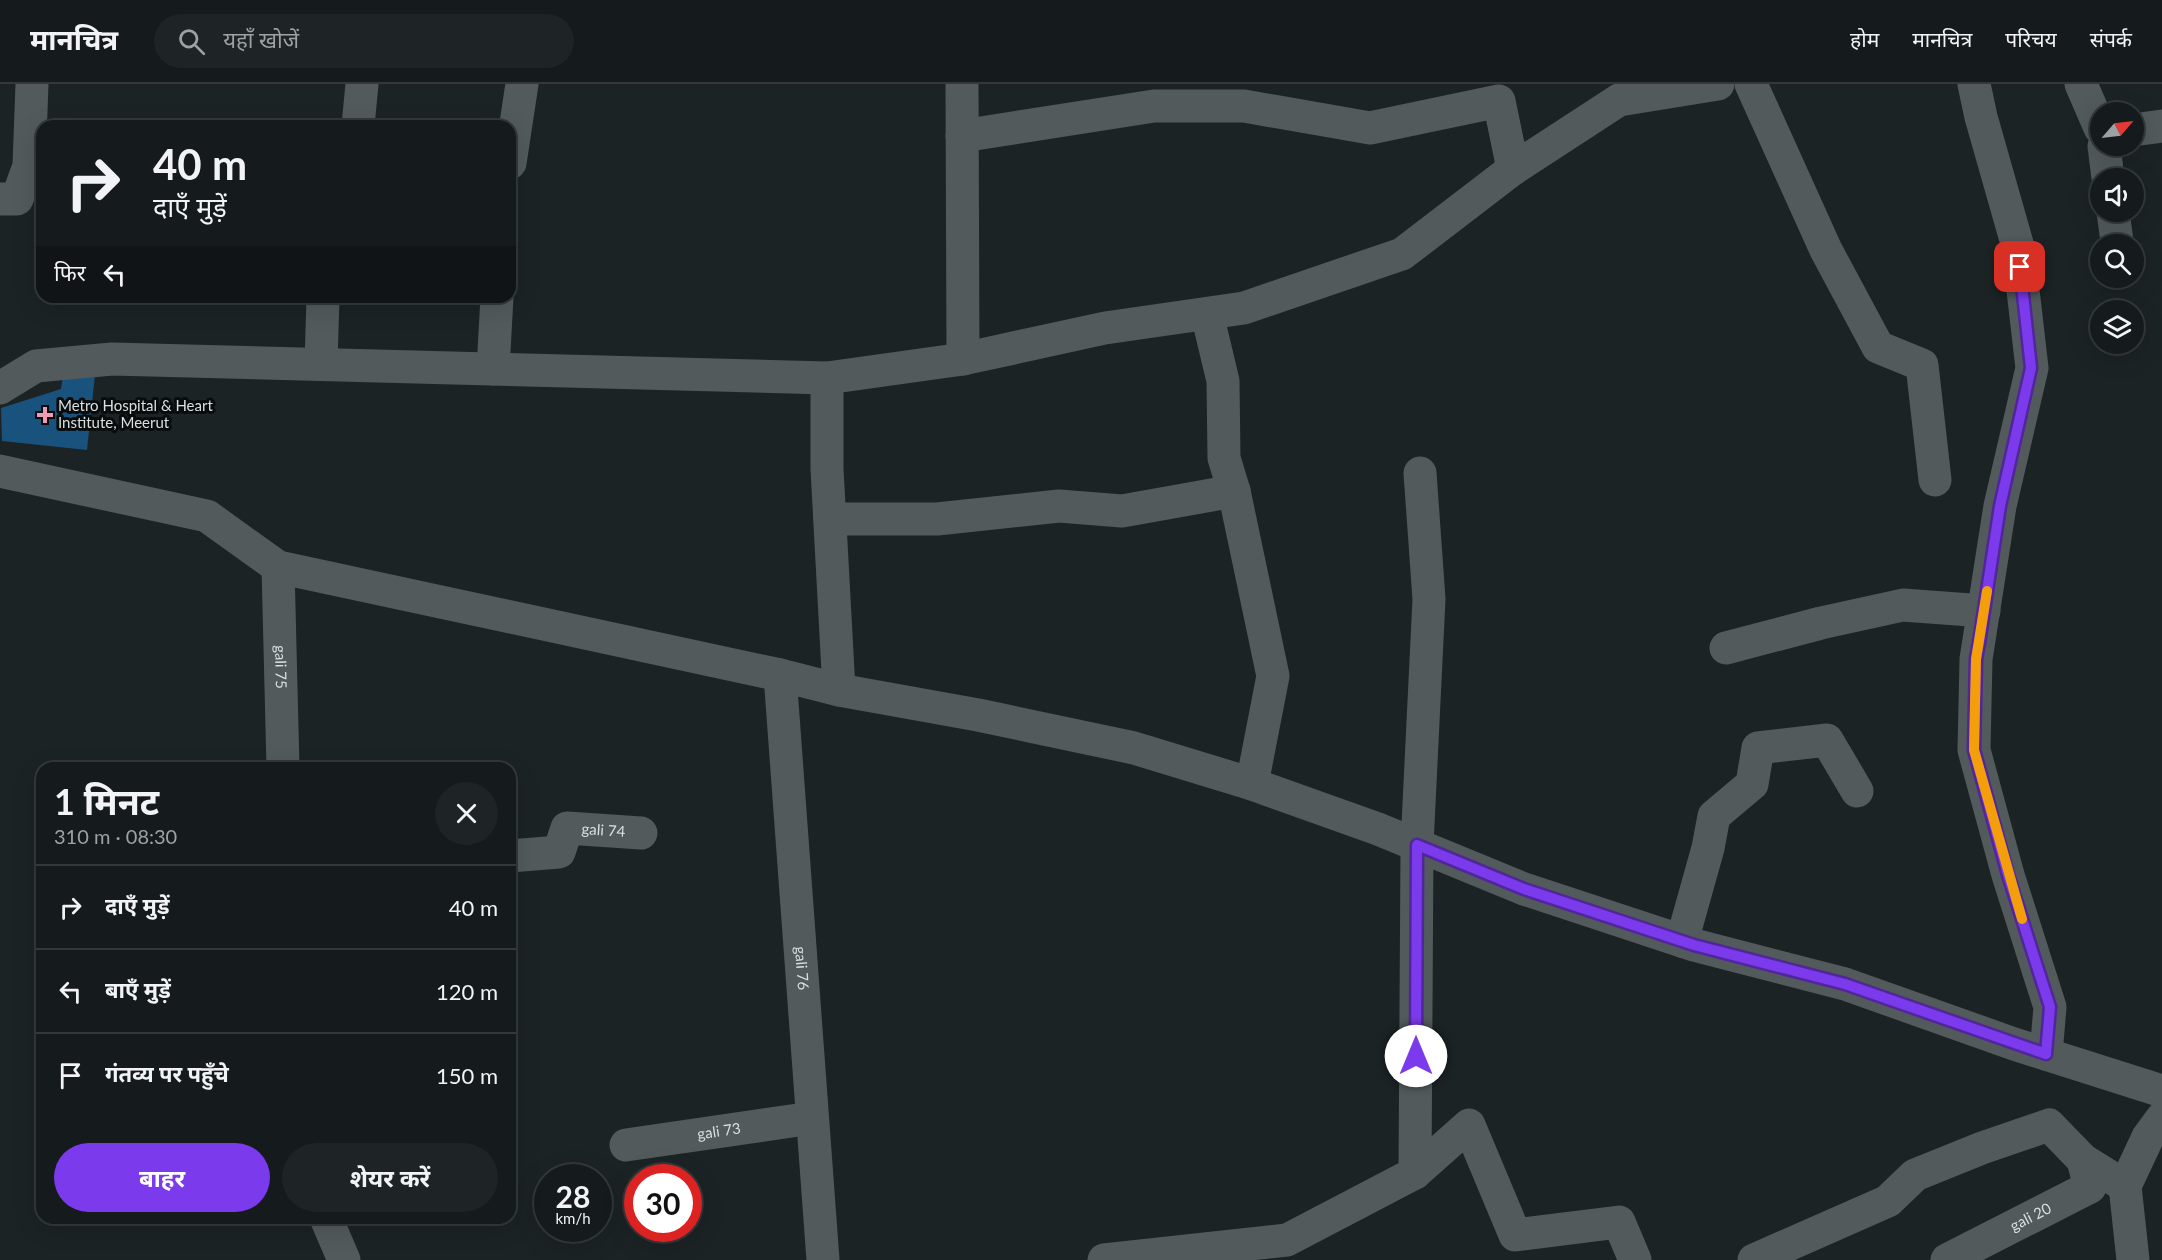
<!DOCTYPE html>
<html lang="hi">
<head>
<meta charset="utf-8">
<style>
  body { margin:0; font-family:Lato,"Noto Sans Devanagari",sans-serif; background:#1e2325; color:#f1f3f6; height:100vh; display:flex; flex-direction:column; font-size:22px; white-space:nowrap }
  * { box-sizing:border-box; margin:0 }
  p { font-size:20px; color:#9da1a3 }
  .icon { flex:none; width:33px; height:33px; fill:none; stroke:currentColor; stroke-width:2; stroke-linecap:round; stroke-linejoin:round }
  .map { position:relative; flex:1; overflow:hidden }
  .drawer { position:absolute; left:36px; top:678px; width:480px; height:462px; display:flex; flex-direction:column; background:#151a1c; border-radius:18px; box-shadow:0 6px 24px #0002,0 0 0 2px #34383b }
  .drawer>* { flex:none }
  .guide { position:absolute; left:36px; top:36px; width:480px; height:183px; border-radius:18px; box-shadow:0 6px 24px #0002,0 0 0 2px #34383b; background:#151a1c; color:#f1f3f6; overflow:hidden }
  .needle { width:39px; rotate:62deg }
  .tools { position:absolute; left:2090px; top:18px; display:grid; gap:12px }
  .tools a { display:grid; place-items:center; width:54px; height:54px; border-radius:50%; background:#151a1c; box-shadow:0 6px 24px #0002,0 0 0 2px #34383b; font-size:30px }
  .speed { position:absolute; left:534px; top:1080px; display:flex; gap:12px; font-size:30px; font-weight:700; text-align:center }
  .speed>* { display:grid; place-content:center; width:78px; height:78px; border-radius:50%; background:#151a1c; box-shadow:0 6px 24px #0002,0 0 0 2px #34383b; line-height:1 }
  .speed small { font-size:15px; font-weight:400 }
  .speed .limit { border:9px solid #d22; background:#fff; color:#111 }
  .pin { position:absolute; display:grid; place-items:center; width:51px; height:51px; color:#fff; margin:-26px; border-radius:12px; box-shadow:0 3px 9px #0006 }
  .me { position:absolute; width:66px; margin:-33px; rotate:0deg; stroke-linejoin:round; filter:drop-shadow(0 0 4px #0008) }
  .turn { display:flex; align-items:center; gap:21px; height:126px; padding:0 18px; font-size:27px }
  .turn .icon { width:78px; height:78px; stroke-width:2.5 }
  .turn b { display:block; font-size:42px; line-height:51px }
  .then { display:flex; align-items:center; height:57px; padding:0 18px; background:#0003; gap:12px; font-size:22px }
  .round { display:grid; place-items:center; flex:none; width:63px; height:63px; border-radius:32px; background:#1e2325 }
  .headline { display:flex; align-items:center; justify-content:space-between; height:102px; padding:0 18px }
  h1 { font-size:36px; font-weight:700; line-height:45px }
  .cta { display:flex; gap:12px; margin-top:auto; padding:12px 18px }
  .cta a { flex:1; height:69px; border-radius:36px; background:#7c3aed; color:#fff; font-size:24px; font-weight:700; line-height:69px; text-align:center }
  .cta a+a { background:#1e2325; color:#f1f3f6 }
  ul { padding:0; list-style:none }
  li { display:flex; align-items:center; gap:18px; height:84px; padding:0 18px; border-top:2px solid #34383b }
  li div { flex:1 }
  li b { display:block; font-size:22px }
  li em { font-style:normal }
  header { display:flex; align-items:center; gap:36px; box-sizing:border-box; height:84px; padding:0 30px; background:#151a1c; border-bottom:2px solid #34383b }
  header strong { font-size:28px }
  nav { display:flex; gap:33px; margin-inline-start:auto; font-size:21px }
  .search { width:420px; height:54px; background:#1e2325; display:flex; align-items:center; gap:15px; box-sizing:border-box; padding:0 21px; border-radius:33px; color:#9da1a3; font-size:22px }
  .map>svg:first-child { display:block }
  .building { fill:#18527d }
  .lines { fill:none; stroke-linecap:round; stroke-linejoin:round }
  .minor { stroke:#525a5c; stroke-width:33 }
  .route-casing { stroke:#51269a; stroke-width:15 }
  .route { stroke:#7c3aed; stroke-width:10 }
  .slow { stroke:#f59e0b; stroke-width:10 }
  .poi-dot { fill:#f09ab5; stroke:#090c0c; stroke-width:2 }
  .labels { text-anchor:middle; stroke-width:6; stroke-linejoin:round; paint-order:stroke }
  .poi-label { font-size:15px; fill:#dadfe0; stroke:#090c0c; text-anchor:start }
  .street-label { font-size:15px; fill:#dadfe0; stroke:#090c0c }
</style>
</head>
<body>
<header>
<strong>मानचित्र</strong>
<div class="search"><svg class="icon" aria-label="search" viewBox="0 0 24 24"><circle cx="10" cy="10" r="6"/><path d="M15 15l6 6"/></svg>यहाँ खोजें</div>
<nav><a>होम</a><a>मानचित्र</a><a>परिचय</a><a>संपर्क</a></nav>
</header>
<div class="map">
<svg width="2162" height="1176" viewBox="0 0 2162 1176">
  <rect width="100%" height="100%" fill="#1c2325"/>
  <path class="building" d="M95,291L87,366L2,357L1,324L61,305L63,292Z"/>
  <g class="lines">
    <g class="minor">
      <path d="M962,0L963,275"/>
      <path d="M1751,0L1826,166L1878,263L1922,281L1935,396"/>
      <path d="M1974,0L1981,33L2018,163L2032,284L2000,422L1976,575L1974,666L2008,791L2050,923L2046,970"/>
      <path d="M2081,0L2100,44"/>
      <path d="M358,42L362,0"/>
      <path d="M2133,46L2162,42"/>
      <path d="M962,52L1154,22H1244L1370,44L1499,17L1513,85"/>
      <path d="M2104,62L2108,94"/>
      <path d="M510,79L522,0"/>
      <path d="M0,115H17L29,82L32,0"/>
      <path d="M2113,128L2117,157"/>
      <path d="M1207,230L1223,297L1224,374L1234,407L1273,592L1252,700"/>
      <path d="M321,280L323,213"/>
      <path d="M493,285L497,213"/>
      <path d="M827,294V385L839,606"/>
      <path d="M0,304L36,282L112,275L827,294L963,275L1105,244L1244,224L1402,170L1513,85L1619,16L1718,0"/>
      <path d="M0,387L207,432L278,483L780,591L839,606L978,631L1134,664L1252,700L1378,745L1524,805L1694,861L1845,900L2014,960L2162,1007"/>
      <path d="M830,435H937L1059,422L1122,427L1234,407"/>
      <path id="s1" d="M278,483L283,684"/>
      <path d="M1726,564L1821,539L1903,521L1984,527"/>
      <path id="s2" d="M780,591L823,1176"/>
      <path id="s3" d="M510,772L559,768L567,744L641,749"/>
      <path d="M1682,857L1708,764L1714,732L1752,700L1758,664L1827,656L1857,707"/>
      <path id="s4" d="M626,1061L812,1034"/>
      <path d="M1415,1089L1417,761L1429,515L1420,389"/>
      <path d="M326,1134L344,1176"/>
      <path d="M1104,1176L1287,1156L1415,1089L1469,1041L1515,1151L1619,1138L1635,1176"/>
      <path d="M1754,1176L1888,1117L1915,1091L1982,1064L2049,1041L2083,1076L2125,1102"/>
      <path id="s5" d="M1947,1176L2090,1103L2083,1076"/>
      <path d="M2133,1176L2125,1102L2148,1053L2162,1034"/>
    </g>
  </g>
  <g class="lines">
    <defs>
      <path id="route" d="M1416,972L1417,761L1524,805L1694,861L1845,900L2046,970L2050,923L2008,791L1974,666L1976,575L1979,559L2000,422L2031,284L2020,183"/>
    </defs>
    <use href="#route" class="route-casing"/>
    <use href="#route" class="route"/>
    <path class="slow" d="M1987,507L1976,575L1974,666L2022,835"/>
  </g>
  <path class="poi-dot" d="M42 322h6v6h6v6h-6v6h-6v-6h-6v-6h6z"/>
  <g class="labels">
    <g class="poi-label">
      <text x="58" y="327">Metro Hospital &amp; Heart<tspan x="58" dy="17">Institute, Meerut</tspan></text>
    </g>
    <g class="street-label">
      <text dy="5" stroke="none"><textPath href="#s1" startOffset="100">gali 75</textPath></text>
      <text dy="5" stroke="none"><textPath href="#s3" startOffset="111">gali 74</textPath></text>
      <text dy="5" stroke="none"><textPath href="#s2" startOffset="294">gali 76</textPath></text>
      <text dy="5" stroke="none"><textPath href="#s4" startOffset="94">gali 73</textPath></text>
      <text dy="5" stroke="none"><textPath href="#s5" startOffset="94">gali 20</textPath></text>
    </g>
  </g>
</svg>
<div class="tools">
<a><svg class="needle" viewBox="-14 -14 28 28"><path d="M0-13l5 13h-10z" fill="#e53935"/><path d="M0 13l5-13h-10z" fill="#9da1a3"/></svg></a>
<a><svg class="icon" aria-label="sound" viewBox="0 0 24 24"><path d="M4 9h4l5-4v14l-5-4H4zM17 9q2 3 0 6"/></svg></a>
<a><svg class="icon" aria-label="search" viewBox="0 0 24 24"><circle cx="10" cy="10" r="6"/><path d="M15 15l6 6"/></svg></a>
<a><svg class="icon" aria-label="layers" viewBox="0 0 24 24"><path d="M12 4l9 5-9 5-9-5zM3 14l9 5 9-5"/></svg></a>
</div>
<div class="speed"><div>28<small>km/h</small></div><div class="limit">30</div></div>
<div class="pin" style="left:2020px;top:183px;background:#d93025"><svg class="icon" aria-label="arrive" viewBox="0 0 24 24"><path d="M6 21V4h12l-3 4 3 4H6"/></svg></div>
<svg class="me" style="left:1416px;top:972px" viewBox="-20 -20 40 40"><circle r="19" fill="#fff"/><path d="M0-13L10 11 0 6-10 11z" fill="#7c3aed"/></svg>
<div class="guide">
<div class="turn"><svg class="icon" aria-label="right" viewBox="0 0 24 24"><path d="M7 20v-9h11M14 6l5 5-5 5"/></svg><div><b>40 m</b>दाएँ मुड़ें</div></div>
<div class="then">फिर<svg class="icon" aria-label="left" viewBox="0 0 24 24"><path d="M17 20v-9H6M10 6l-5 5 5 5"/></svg></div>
</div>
<section class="drawer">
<div class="headline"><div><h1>1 मिनट</h1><p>310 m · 08:30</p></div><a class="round"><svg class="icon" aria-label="close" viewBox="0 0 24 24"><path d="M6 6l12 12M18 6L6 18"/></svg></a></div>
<ul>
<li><svg class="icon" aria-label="right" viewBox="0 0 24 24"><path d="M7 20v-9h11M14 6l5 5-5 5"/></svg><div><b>दाएँ मुड़ें</b></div><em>40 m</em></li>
<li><svg class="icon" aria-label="left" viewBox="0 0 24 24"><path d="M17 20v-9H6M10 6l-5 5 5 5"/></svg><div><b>बाएँ मुड़ें</b></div><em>120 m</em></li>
<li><svg class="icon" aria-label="arrive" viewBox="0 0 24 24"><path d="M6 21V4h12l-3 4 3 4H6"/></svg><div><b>गंतव्य पर पहुँचे</b></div><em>150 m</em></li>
</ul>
<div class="cta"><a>बाहर</a><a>शेयर करें</a></div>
</section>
</div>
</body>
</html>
